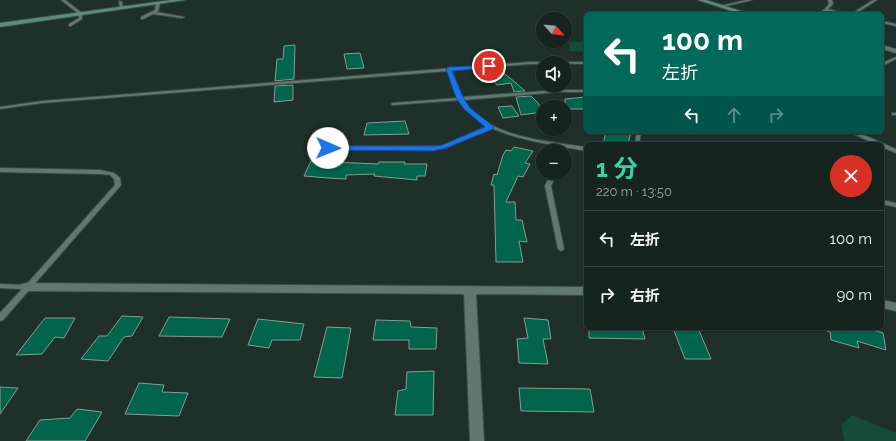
<!DOCTYPE html>
<html lang="ja">
<head>
<meta charset="utf-8">
<style>
  body { margin:0; font-family:Raleway,"Noto Sans JP",sans-serif; background:#23302c; color:#f1f3f6; height:100vh; display:flex; flex-direction:column; font-size:15px; white-space:nowrap }
  * { box-sizing:border-box; margin:0 }
  p { font-size:13px; color:#9ea4a4 }
  .icon { flex:none; width:22px; height:22px; fill:none; stroke:currentColor; stroke-width:2; stroke-linecap:round; stroke-linejoin:round }
  .map { position:relative; flex:1; overflow:hidden }
  .sheet { position:absolute; left:584px; top:142px; width:300px; height:188px; display:flex; flex-direction:column; background:#16241f; border-radius:6px; box-shadow:0 1px 3px #0004,0 0 0 1px #35413d }
  .sheet>* { flex:none }
  .hud { position:absolute; left:584px; top:12px; width:300px; height:122px; border-radius:6px; box-shadow:0 1px 3px #0004,0 0 0 1px #35413d; background:#00695c; color:#fff; overflow:hidden }
  .needle { width:26px; rotate:117deg }
  .controls { position:absolute; left:536px; top:12px; display:grid; gap:8px }
  .controls a { display:grid; place-items:center; width:36px; height:36px; border-radius:50%; background:#16241f; box-shadow:0 1px 3px #0004,0 0 0 1px #35413d; font-size:20px }
  .pin { position:absolute; display:grid; place-items:center; width:34px; height:34px; color:#fff; margin:-17px; border:2px solid #fff; border-radius:50%; box-shadow:0 1px 4px #0007 }
  .me { position:absolute; width:44px; margin:-22px; rotate:91deg; stroke-linejoin:round; filter:drop-shadow(0 0 3px #0008) }
  .turn { display:flex; align-items:center; gap:14px; height:84px; padding:0 12px; font-size:18px }
  .turn .icon { width:52px; height:52px; stroke-width:2.5 }
  .turn b { display:block; font-size:28px; line-height:34px }
  .lanes { display:flex; align-items:center; height:38px; padding:0 12px; background:#0003; justify-content:center; gap:20px; direction:ltr }
  .lanes .off { opacity:.35 }
  .round { display:grid; place-items:center; flex:none; width:42px; height:42px; border-radius:21px; background:#23302c }
  .overview { display:flex; align-items:center; justify-content:space-between; height:68px; padding:0 12px }
  h1 { font-size:24px; font-weight:700; line-height:30px; color:#39d4a5 }
  ul { padding:0; list-style:none }
  li { display:flex; align-items:center; gap:12px; height:56px; padding:0 12px; border-top:1px solid #35413d }
  li div { flex:1 }
  li b { display:block; font-size:15px }
  li em { font-style:normal }
  .map>svg:first-child { display:block }
  .green { fill:#164a39 }
  .building { fill:#00654b; stroke:#879c93 }
  .lines { fill:none; stroke-linecap:round; stroke-linejoin:round }
  .lane-casing { stroke:#3c4c46; stroke-width:2 }
  .street-casing { stroke:#3c4c46; stroke-width:2 }
  .secondary-casing { stroke:#3c4c46; stroke-width:2 }
  .lane { fill:#62776e; fill-rule:evenodd }
  .street { fill:#62776e; fill-rule:evenodd }
  .secondary { fill:#5b8d7b; fill-rule:evenodd }
  .route { fill:#1a73e8; stroke:#114b97 }
</style>
</head>
<body>
<div class="map">
<svg width="896" height="441" viewBox="0 0 896 441">
  <rect width="100%" height="100%" fill="#1e3029"/>
  <path class="green" d="M568,42H586V52L570,51Z
    M852,415L896,433V441H844L841,425Z"/>
  <path class="building" d="M295,45L294,79L275,81L277,59H283L284,46Z
    M360,53L364,68L347,69L344,54Z
    M505,74L516,83L525,91L514,92L511,83L497,85L490,75Z
    M293,85V100L274,102L275,86Z
    M531,96L538,103L543,112L521,115L516,97Z
    M586,97V109H565V99Z
    M512,106L519,116L503,118L498,107Z
    M405,121L409,134L364,135L367,123Z
    M606,132H631L628,144H603Z
    M514,147L533,151L525,163L530,164L523,177L518,176L506,202H515L516,220H522L527,242L519,241L523,262H496L494,185H491L494,174L497,175L503,155L506,150L511,151Z
    M311,161L378,164L379,162H405L404,164H427L425,176H417V180L374,176L375,174L346,175V179L328,178L304,176Z
    M122,316L143,317L132,336L124,337L108,361L81,359L99,336H107Z
    M169,317L230,319L222,337L159,336Z
    M45,318H75L64,338L55,337L42,354L16,355Z
    M524,318L548,320L551,339H543L548,364L519,363L517,339L528,338Z
    M258,319L304,324L300,340H272L269,348L248,345Z
    M376,320L410,321L411,327L437,328L436,349H409V340H373Z
    M327,327L351,328L342,378L314,377Z
    M589,328H642L645,339L589,338Z
    M673,328H698L711,359H685Z
    M825,328H866L883,333L886,350L857,341L859,348L831,340L830,332L825,330Z
    M434,371L433,415H395L398,391L406,389L407,372Z
    M139,383L164,385L162,392L188,393L179,416L125,414Z
    M0,387L18,388L0,414Z
    M519,388L590,389L594,412L521,411Z
    M77,409L102,412L85,441H26L40,420L70,418Z"/>
  <g class="lines">
    <defs>
      <path id="lane" d="M61,0H65L82,13V19L71,26H69V24L79,18V14Z
        M746,0H752L722,7L720,6Z
        M828,0H832L833,4L828,9L847,14H840L826,11L821,14H817L825,9L829,4Z
        M873,0H877L855,14H851Z
        M119,1L122,2L123,9L120,8Z
        M158,2L160,3L158,11L156,12L184,17L182,18L153,14L143,19H141V17L155,10L156,3Z
        M882,21L896,24V26L882,23Z
        M896,57V59L882,66V63Z
        M530,62H586V64L543,63V64H530L452,70L462,97L559,90H586V92H559L464,100C487,138 546,141 586,147V151C554,145 521,141 491,128L446,148L434,150H328L325,148L328,146H443L487,126C476,119 467,112 460,100L393,105L391,104L393,103L458,98L448,71L42,103L0,109V107L42,101Z
        M892,113H896V115H892Z
        M637,132H641V133L639,144H635Z
        M849,132C862,132 883,144 896,149V153L882,147V144H876Z
        M0,168L100,170L114,173L120,178L121,185L3,320L0,321V313L22,289L0,288V284L26,285L115,185L114,179L110,175L100,174L0,172Z
        M551,173H557L551,186L564,249L561,251L558,249L545,186Z
        M882,200L896,203V207L882,204Z"/>
      <path id="street" d="M882,45L896,49V53L882,49Z
        M26,283L586,287V295L476,294L484,441H470L464,294L26,291L22,290L20,287L22,284Z
        M882,300L896,303V311L882,308Z"/>
      <path id="secondary" d="M171,0H185L0,27V23Z
        M698,0H706L750,14H741Z"/>
    </defs>
    <use href="#lane" class="lane-casing"/>
    <use href="#street" class="street-casing"/>
    <use href="#secondary" class="secondary-casing"/>
    <use href="#lane" class="lane"/>
    <use href="#street" class="street"/>
    <use href="#secondary" class="secondary"/>
  </g>
  <path class="route" d="M491,65L492,66L489,68L452,71L463,97L470,108L493,126V129L446,148L434,151L328,150L324,148L328,146H434L442,145L485,127L464,109L456,98L446,69L449,67Z"/>
</svg>
<div class="controls">
<a><svg class="needle" viewBox="-14 -14 28 28"><path d="M0-13l5 13h-10z" fill="#e53935"/><path d="M0 13l5-13h-10z" fill="#9ea4a4"/></svg></a>
<a><svg class="icon" aria-label="sound" viewBox="0 0 24 24"><path d="M4 9h4l5-4v14l-5-4H4zM17 9q2 3 0 6"/></svg></a>
<a>+</a>
<a>−</a>
</div>
<div class="pin" style="left:489px;top:66px;background:#d93025"><svg class="icon" aria-label="arrive" viewBox="0 0 24 24"><path d="M6 21V4h12l-3 4 3 4H6"/></svg></div>
<svg class="me" style="left:328px;top:148px" viewBox="-20 -20 40 40"><circle r="19" fill="#fff"/><path d="M0-13L10 11 0 6-10 11z" fill="#1a73e8"/></svg>
<div class="hud">
<div class="turn"><svg class="icon" aria-label="left" viewBox="0 0 24 24"><path d="M17 20v-9H6M10 6l-5 5 5 5"/></svg><div><b>100 m</b>左折</div></div>
<div class="lanes"><svg class="icon" aria-label="left" viewBox="0 0 24 24"><path d="M17 20v-9H6M10 6l-5 5 5 5"/></svg><svg class="icon off" aria-label="ahead" viewBox="0 0 24 24"><path d="M12 20V5M6 11l6-6 6 6"/></svg><svg class="icon off" aria-label="right" viewBox="0 0 24 24"><path d="M7 20v-9h11M14 6l5 5-5 5"/></svg></div>
</div>
<section class="sheet">
<div class="overview"><div><h1>1 分</h1><p>220 m · 13:50</p></div><a class="round" style="background:#d93025;color:#fff"><svg class="icon" aria-label="close" viewBox="0 0 24 24"><path d="M6 6l12 12M18 6L6 18"/></svg></a></div>
<ul>
<li><svg class="icon" aria-label="left" viewBox="0 0 24 24"><path d="M17 20v-9H6M10 6l-5 5 5 5"/></svg><div><b>左折</b></div><em>100 m</em></li>
<li><svg class="icon" aria-label="right" viewBox="0 0 24 24"><path d="M7 20v-9h11M14 6l5 5-5 5"/></svg><div><b>右折</b></div><em>90 m</em></li>
</ul>
</section>
</div>
</body>
</html>
